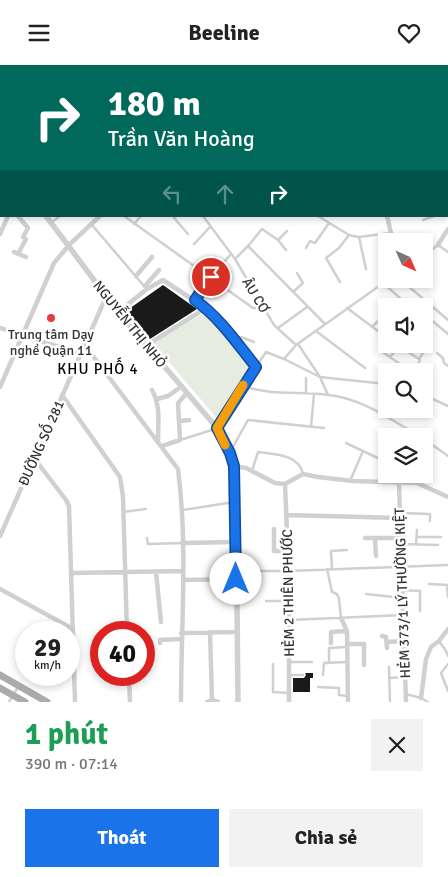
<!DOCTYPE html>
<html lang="vi">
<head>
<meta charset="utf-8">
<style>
  body { margin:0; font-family:Signika,sans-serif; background:#f2f2f2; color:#222; height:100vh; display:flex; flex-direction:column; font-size:19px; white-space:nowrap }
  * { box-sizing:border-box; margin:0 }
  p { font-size:16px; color:#767676 }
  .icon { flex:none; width:28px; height:28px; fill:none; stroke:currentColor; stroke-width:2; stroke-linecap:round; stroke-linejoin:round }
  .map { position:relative; height:637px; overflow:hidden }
  .drawer { display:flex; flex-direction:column; background:#fff; flex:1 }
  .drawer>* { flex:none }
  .top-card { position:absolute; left:0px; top:0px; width:449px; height:152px; box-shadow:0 2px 8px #0003; background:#00695c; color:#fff; overflow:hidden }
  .needle { width:32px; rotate:135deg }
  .tools { position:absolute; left:378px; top:168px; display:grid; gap:10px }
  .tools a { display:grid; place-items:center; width:55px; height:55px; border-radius:0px; background:#fff; box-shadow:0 2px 8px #0003; font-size:25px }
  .speed { position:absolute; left:15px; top:556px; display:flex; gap:10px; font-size:25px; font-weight:700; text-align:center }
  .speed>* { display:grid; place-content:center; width:65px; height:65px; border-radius:50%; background:#fff; box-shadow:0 2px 8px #0003; line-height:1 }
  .speed small { font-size:12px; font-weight:400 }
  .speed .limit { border:8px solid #d22; background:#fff; color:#111 }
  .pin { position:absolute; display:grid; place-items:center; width:42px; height:42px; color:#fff; margin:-21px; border:2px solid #fff; border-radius:50%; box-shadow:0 1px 5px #0007 }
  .me { position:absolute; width:55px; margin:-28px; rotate:0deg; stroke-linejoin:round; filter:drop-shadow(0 0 4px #0008) }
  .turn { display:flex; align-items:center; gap:18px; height:105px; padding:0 25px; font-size:22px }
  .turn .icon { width:65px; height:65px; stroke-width:2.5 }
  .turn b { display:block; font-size:35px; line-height:42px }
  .lanes { display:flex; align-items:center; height:48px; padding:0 25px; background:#0003; justify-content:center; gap:25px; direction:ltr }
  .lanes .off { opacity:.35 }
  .round { display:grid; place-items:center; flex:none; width:52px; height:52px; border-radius:0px; background:#f2f2f2 }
  .headline { display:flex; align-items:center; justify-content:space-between; height:85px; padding:0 25px }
  h1 { font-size:30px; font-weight:700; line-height:38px; color:#1e9e55 }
  .action { display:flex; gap:10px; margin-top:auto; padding:10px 25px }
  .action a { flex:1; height:58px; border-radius:0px; background:#1a73e8; color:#fff; font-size:20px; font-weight:700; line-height:58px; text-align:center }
  .action a+a { background:#f2f2f2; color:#222 }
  header { display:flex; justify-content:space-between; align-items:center; height:65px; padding:0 25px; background:#fff; font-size:22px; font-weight:700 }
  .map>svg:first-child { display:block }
  .green { fill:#e6ecdf }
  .building { fill:#1a1a1a }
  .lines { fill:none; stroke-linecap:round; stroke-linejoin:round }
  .service { stroke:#d0d0d0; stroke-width:2.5 }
  .minor { stroke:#d0d0d0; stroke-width:4.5 }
  .tertiary { stroke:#d0d0d0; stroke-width:5.5 }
  .primary { stroke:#ababab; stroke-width:7 }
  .route-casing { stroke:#114b97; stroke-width:12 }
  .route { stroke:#1a73e8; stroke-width:9 }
  .slow { stroke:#f59e0b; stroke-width:9 }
  .poi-dot { fill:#e63946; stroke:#fff; stroke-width:2 }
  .labels { text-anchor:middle; stroke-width:5; stroke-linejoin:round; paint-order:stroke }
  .street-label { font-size:14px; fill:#333; stroke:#fff }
  .poi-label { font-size:14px; fill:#333; stroke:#fff }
  .neighbourhood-label { font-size:15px; letter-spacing:1px; fill:#000; stroke:#fff }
</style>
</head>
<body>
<header><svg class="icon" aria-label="menu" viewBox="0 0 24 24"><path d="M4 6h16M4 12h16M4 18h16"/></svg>Beeline<svg class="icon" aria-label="heart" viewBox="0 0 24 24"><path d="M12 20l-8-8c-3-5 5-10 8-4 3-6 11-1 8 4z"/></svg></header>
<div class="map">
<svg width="448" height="637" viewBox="0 0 448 637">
  <rect width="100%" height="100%" fill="#fff"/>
  <path class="green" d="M204,248L225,269L249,302L220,357L153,278Z"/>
  <path class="building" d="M163,220L197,244L150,274L126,246Z
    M305,608H313V613H310V627H293V613H304L306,610Z"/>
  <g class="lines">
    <path class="service" d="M29,0L30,1
      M104,0L105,1
      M18,1L20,0
      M0,46L1,47
      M124,151L253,243H259L263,240
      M176,151L174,153L188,169
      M203,151L235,194L274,260L296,280
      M318,151L349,170L358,172L391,168
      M423,155L434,151
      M52,157L60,151
      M134,159L141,151
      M92,160L144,221
      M359,172L366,204
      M278,175L287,166
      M194,179L210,162
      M248,181L325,259
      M306,183L310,176L315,178L329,158
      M424,191L438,180L448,187
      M235,194L248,181L262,164L278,175L286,185
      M400,214L448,255
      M340,217L326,193L339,183L349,170
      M383,218L409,241
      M293,227L303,218L297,208
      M195,235L211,212L231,189
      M347,243L386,272
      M424,249L448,269
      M372,262L386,248
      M278,263L307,242
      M316,266L365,303
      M236,273L241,272L254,277
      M298,279L320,312L328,330
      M395,279L419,294
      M381,286L409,305L417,306
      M437,288L443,293L444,298L448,301
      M390,292L401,279
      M284,294L296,280L389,214
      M256,302L266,287L284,294L320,312L386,319
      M415,305L420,295L419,294L428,280
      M306,313V328
      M244,321C271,331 301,326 329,330C363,334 390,354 419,371
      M424,330L448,341
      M311,362L314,329
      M424,374L448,391
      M180,375L215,364
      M346,378L386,397
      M230,387L248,355L324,363
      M252,406L258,387C274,389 299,389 303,409
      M350,416L363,386
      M381,416L386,404
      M183,445L234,437
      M123,447L146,444
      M401,448L430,449V456
      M417,472H441
      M147,473L148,479L182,478
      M401,479L438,480
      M416,479L417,465
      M327,504L332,527L337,529L339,534L341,553
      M332,504L331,486L347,485
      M237,506H288L448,500
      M429,519L448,520
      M447,520L448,532
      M402,525L420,526V546
      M366,529L403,533
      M266,536H289
      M290,555L403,550
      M439,576L446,586L448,591
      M289,597H312
      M329,598V583L347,582
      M273,599V627L289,628
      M448,599L441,608L448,626
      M389,602L390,637
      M289,610H303
      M323,610L324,598L347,597
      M389,613L405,612
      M318,622L339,623V630L348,631
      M406,629L421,633L428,637
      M9,637L18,622"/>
    <path class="minor" d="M231,0L239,1
      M352,0V1
      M115,1V0
      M227,1V0
      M272,1V0
      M0,20L1,21
      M18,151L28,163L23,172L26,174L18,189
      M387,151L391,168L395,176
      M0,169L8,151
      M438,180L448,164
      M14,187L26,192
      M136,211L152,192
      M145,221L159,205
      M118,247L147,224L163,215L204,242L230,267L256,302L217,363
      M0,263L81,289
      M84,279L178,404C188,481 181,560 181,637
      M147,280L206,243
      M0,322L54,198L69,180L100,151
      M152,325C161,341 158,359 158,377
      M62,330L120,412L123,432L127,568
      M157,334L168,331L182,321
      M179,356L189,355
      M162,381L180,375L178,338L187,328
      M34,393L66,435L69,441L75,637
      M234,401L246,403L275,418L285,419L303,409L318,412L353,416L417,418L448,432
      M399,418L406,637
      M285,419L289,516V637
      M286,450L400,453
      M274,464V486H287
      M0,471L106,232
      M365,473H401
      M375,473L376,491
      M182,478L237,477
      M156,507L161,557
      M71,508L183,506
      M183,515L237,514
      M0,524L73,564
      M341,553L347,566L348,637
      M210,567L212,635
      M181,568L237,567
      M382,571L386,572L387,583
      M387,577L404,576
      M160,578V575L181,574
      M331,578V567L347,566
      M347,579H364V600
      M129,610L130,637
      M421,633L426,594L431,582L439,576L448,564
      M207,637L212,635L218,637"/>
    <path class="tertiary" d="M0,93L1,94
      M46,151L118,247L217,363L230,388L234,401L236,437L238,637"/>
    <path class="primary" d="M0,610L47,637
      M0,623L25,637"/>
  </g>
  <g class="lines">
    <defs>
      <path id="route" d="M211,212L195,235C220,253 237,278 256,302L217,363L230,388L234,401L236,514"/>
    </defs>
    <use href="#route" class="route-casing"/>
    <use href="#route" class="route"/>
    <path class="slow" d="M225,380L217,363L243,320"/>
  </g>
  <circle class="poi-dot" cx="51" cy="253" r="5"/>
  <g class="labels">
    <g class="street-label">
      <text transform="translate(256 230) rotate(59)" y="5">ÂU CƠ</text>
      <text transform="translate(130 259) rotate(51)" y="5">NGUYỄN THỊ NHỎ</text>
      <text transform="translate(41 378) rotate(-66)" y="5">ĐƯỜNG SỐ 281</text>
      <text transform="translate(288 528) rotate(-91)" y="5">HẺM 2 THIÊN PHƯỚC</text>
      <text transform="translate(402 528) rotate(-92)" y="5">HẺM 373/1 LÝ THƯỜNG KIỆT</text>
    </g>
    <g class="poi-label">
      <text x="51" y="274">Trung tâm Dạy<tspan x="51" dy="16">nghề Quận 11</tspan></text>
    </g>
    <g class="neighbourhood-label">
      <text x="98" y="309">KHU PHỐ 4</text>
    </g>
  </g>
</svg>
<div class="tools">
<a><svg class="needle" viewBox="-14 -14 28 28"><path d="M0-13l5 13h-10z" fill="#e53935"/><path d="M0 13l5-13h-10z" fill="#767676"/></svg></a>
<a><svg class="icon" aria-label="sound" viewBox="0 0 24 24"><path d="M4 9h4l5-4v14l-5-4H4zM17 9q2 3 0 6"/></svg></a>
<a><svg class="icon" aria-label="search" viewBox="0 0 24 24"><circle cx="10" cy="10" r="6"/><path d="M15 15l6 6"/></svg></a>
<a><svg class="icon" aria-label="layers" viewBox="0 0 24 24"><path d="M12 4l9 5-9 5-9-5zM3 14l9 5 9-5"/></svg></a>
</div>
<div class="speed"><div>29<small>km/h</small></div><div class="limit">40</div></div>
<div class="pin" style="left:211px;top:212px;background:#d93025"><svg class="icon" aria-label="arrive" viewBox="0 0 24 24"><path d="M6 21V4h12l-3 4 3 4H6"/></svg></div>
<svg class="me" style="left:236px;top:514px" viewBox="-20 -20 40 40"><circle r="19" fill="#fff"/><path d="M0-13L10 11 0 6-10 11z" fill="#1a73e8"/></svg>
<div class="top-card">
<div class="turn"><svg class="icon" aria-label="right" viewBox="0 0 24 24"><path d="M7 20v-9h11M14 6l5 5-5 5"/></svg><div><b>180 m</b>Trần Văn Hoàng</div></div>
<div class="lanes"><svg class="icon off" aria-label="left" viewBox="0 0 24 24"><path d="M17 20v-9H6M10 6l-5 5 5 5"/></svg><svg class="icon off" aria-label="ahead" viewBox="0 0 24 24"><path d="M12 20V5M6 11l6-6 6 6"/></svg><svg class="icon" aria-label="right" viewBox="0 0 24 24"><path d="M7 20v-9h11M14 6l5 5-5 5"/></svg></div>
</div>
</div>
<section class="drawer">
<div class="headline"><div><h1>1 phút</h1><p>390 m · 07:14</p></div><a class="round"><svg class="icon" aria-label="close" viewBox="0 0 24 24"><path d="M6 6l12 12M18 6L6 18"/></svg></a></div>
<div class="action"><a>Thoát</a><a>Chia sẻ</a></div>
</section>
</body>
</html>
